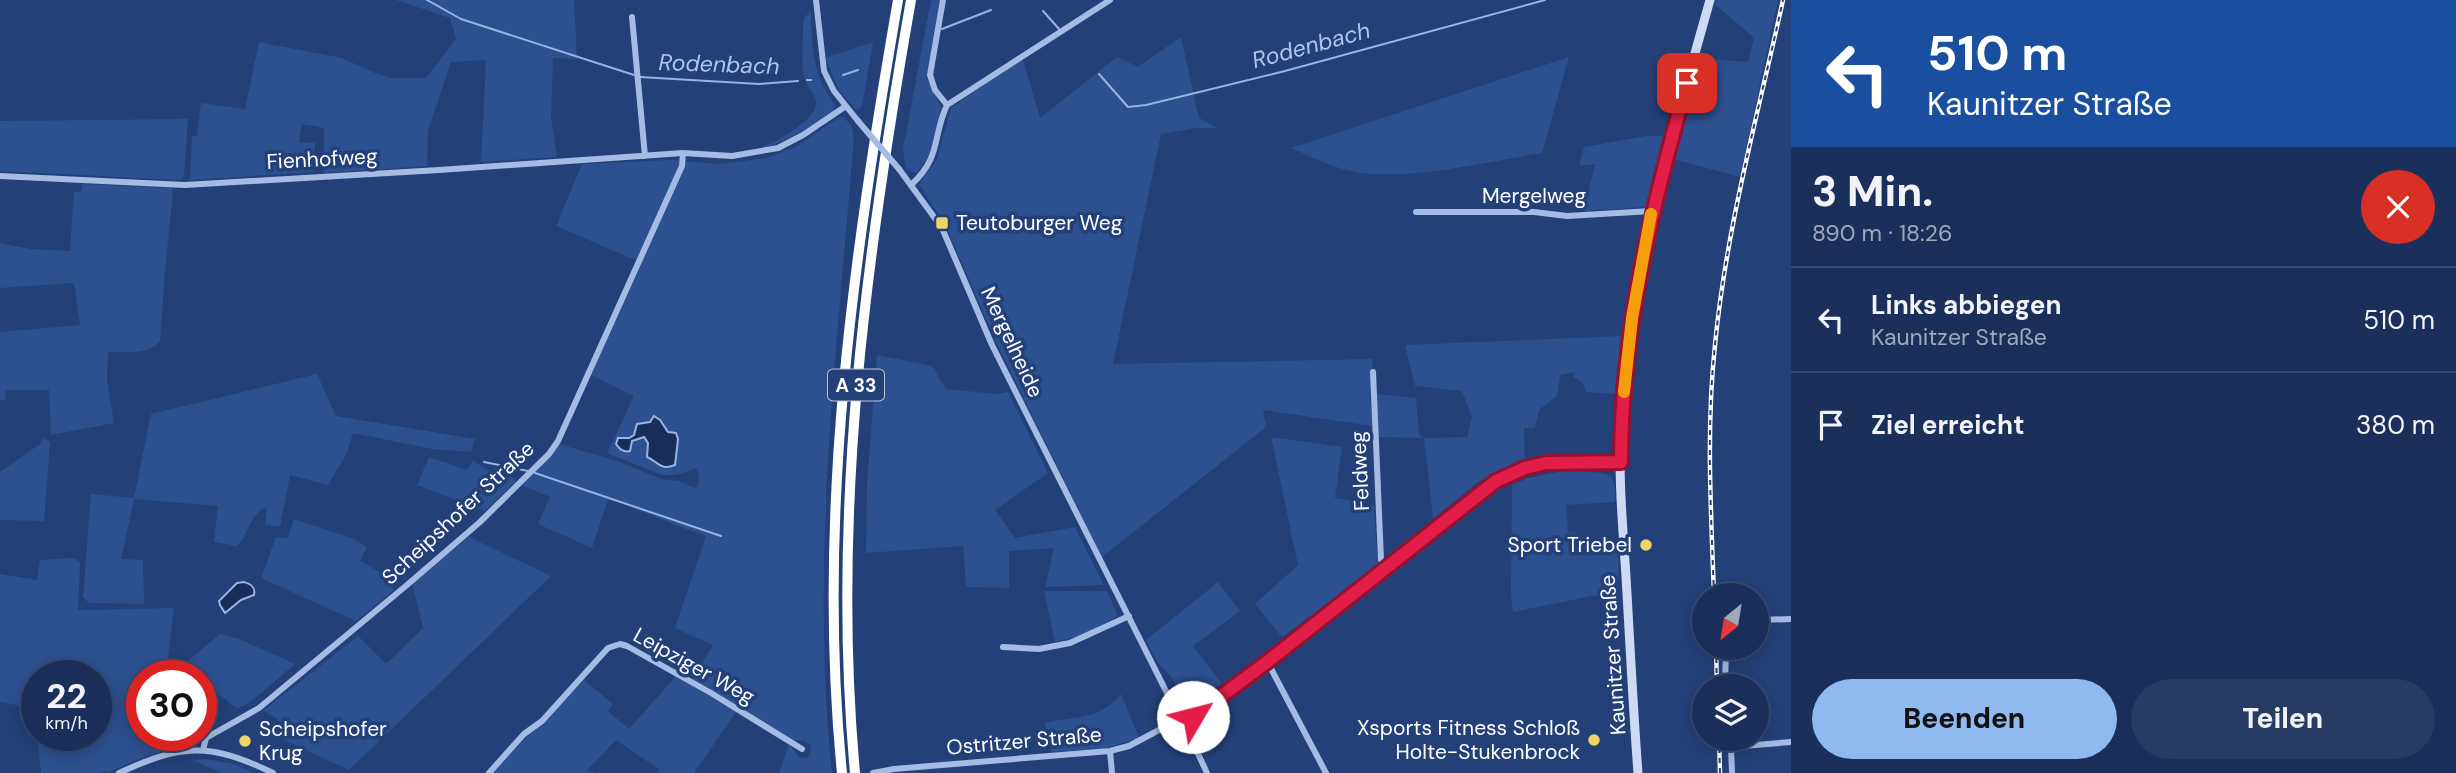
<!DOCTYPE html>
<html lang="de">
<head>
<meta charset="utf-8">
<style>
  body { margin:0; font-family:"DM Sans",sans-serif; background:#273c63; color:#f1f3f6; height:100vh; display:flex; flex-direction:column; font-size:26px; white-space:nowrap }
  * { box-sizing:border-box; margin:0 }
  p { font-size:23px; color:#9fa9bb }
  .icon { flex:none; width:38px; height:38px; fill:none; stroke:currentColor; stroke-width:2; stroke-linecap:round; stroke-linejoin:round }
  .map { position:relative; flex:1; overflow:hidden }
  .sheet { display:flex; flex-direction:column; background:#1a305a; width:665px }
  .sheet>* { flex:none }
  .banner { background:#1a4fa0; color:#fff; overflow:hidden }
  .needle { width:46px; rotate:210deg }
  .controls { position:absolute; left:1692px; top:583px; display:grid; gap:14px }
  .controls a { display:grid; place-items:center; width:77px; height:77px; border-radius:50%; background:#1a305a; box-shadow:0 4px 18px #0003,0 0 0 2px #384b70; font-size:35px }
  .speed { position:absolute; left:21px; top:660px; display:flex; gap:14px; font-size:35px; font-weight:700; text-align:center }
  .speed>* { display:grid; place-content:center; width:91px; height:91px; border-radius:50%; background:#1a305a; box-shadow:0 4px 18px #0003,0 0 0 2px #384b70; line-height:1 }
  .speed small { font-size:18px; font-weight:400 }
  .speed .limit { border:10px solid #d22; background:#fff; color:#111 }
  .pin { position:absolute; display:grid; place-items:center; width:60px; height:60px; color:#fff; margin:-30px; border-radius:14px; box-shadow:0 4px 10px #0006 }
  .me { position:absolute; width:77px; margin:-38px; rotate:53deg; stroke-linejoin:round; filter:drop-shadow(0 0 5px #0008) }
  .turn { display:flex; align-items:center; gap:24px; height:147px; padding:0 21px; font-size:32px }
  .turn .icon { width:91px; height:91px; stroke-width:2.5 }
  .turn b { display:block; font-size:49px; line-height:60px }
  .round { display:grid; place-items:center; flex:none; width:74px; height:74px; border-radius:37px; background:#273c63 }
  .headline { display:flex; align-items:center; justify-content:space-between; height:119px; padding:0 21px }
  h1 { font-size:42px; font-weight:800; line-height:52px }
  .cta { display:flex; gap:14px; margin-top:auto; padding:14px 21px }
  .cta a { flex:1; height:80px; border-radius:42px; background:#90b9f0; color:#111; font-size:28px; font-weight:800; line-height:80px; text-align:center }
  .cta a+a { background:#273c63; color:#f1f3f6 }
  ul { padding:0; list-style:none }
  li { display:flex; align-items:center; gap:21px; height:105px; padding:0 21px; border-top:2px solid #384b70 }
  li div { flex:1 }
  li b { display:block; font-size:26px }
  li em { font-style:normal }
  main { display:flex; flex:1; min-height:0 }
  .map>svg:first-child { display:block }
  .green { fill:#2d5090; fill-rule:evenodd }
  .water { fill:#182d58; stroke:#98b4e5; stroke-width:2 }
  .lines { fill:none; stroke-linecap:round; stroke-linejoin:round }
  .stream { stroke:#98b4e5; stroke-width:2 }
  .street { stroke:#a4bbe4; stroke-width:6 }
  .secondary { stroke:#cddaf4; stroke-width:9 }
  .highway { stroke:#fff; stroke-width:10 }
  .rail-casing { stroke:#fff; stroke-width:4.5 }
  .rail { stroke:#234078; stroke-width:2; stroke-dasharray:5; stroke-linecap:butt }
  .street-bridge { stroke:#a4bbe4; stroke-width:6 }
  .route-casing { stroke:#92132f; stroke-width:18 }
  .route { stroke:#e11d48; stroke-width:12 }
  .slow { stroke:#f59e0b; stroke-width:12 }
  .poi-dot { fill:#efd567; stroke:#234078; stroke-width:2.5 }
  .labels { text-anchor:middle; stroke-width:7; stroke-linejoin:round; paint-order:stroke }
  .shield { fill:#234078; stroke:#bdc6d6; stroke-width:2 }
  .shield-label { font-size:19px; font-weight:bold; fill:#fff }
  .street-label { font-size:21px; fill:#fff; stroke:#234078 }
  .poi-label { font-size:21px; fill:#fff; stroke:#234078; text-anchor:start }
  .water-label { font-size:23px; font-style:italic; fill:#afc5ec; stroke:#234078 }
</style>
</head>
<body>
<main>
<div class="map">
<svg width="1791" height="773" viewBox="0 0 1791 773">
  <rect width="100%" height="100%" fill="#234078"/>
  <path class="green" d="M396,0H574L577,59L553,58L551,118L557,157L481,162L486,60L451,62L428,130L427,166L324,173V128L302,124L299,142L315,143L313,172L190,180L192,136H197L201,103L245,109L259,42L342,58L375,73L392,78H426L456,39L450,18Z
    M931,0H941L927,78L941,107L931,153L917,173L906,169L903,149Z
    M1716,0H1778L1740,177L1670,158L1700,58L1748,62L1754,38L1715,4Z
    M811,11C812,46 812,76 835,104L834,111C808,128 786,143 756,150C772,144 818,121 816,101C814,92 806,86 804,77C800,61 804,39 803,23L805,17Z
    M1181,37L1199,118L1218,128H1197L1161,134L1113,364L1373,359L1370,391L1372,426L1263,410L1266,427L1102,557L996,342L946,226L919,184L937,159L951,108L987,82L1023,60L1040,118L1117,57L1138,67Z
    M873,42L862,107L856,110L839,90L825,58Z
    M1569,57L1542,153C1491,161 1400,183 1351,171C1330,167 1310,156 1291,148Z
    M844,117L852,127L854,138C837,349 810,562 832,773H779L789,744L799,757L807,758L811,752V746L805,741L793,740L692,679L713,645L675,628L706,536C672,525 642,510 608,499L592,548L538,524L550,497L522,485L559,444L617,461L661,479L679,481L696,489L699,481L697,468L676,475H662L607,453L634,396L591,375L642,263L556,226L582,164L671,160L720,164L766,158L796,147L838,118ZM654,417L660,420L668,433L655,463L647,457C651,449 649,444 644,437L632,441L618,438H629Z
    M188,119L184,176L181,180L0,171V121Z
    M1646,136H1665L1646,207L1584,211L1595,164L1579,166L1584,147Z
    M82,184L171,188L173,194L166,260L160,341C148,356 125,351 108,352L107,379L114,423L51,435L49,390H5L6,400H0V332L80,325L74,283L0,288V243L30,249L70,251L74,192L82,191Z
    M1622,336L1616,394L1586,392C1584,384 1582,380 1573,378L1574,372L1560,375L1557,396L1539,410L1535,428H1524L1525,460L1478,482L1433,519L1424,438L1378,437L1376,394L1416,398L1419,435L1424,438L1467,437L1472,417L1462,391L1415,386L1405,345Z
    M877,355L932,366L946,389L997,394L1008,392L1048,473L995,510L1015,538L1075,527L1104,585L1045,587L1054,548L1009,551V588L966,587L963,546L866,553L867,483Z
    M317,374L336,416L475,439L471,452L432,449L353,433L347,453L328,485L290,475L280,527L265,525L267,507C251,511 249,534 237,546L214,542L218,506L134,499L121,559L143,560L144,604L89,603L83,597L91,494L134,498L151,414Z
    M1271,437L1342,447L1335,498L1374,505L1378,566L1282,637L1255,604L1298,565Z
    M44,438L50,442L44,521L0,520V472L40,444Z
    M429,457L467,470L473,460C485,470 494,473 509,474L516,481L485,511L417,485Z
    M1567,470L1603,473C1617,477 1615,490 1615,502L1566,505L1568,532L1578,533L1580,539L1617,540L1619,580L1617,591L1513,612L1511,595L1512,485L1528,478Z
    M294,519L354,539L367,547L360,561L387,576L394,590L356,621L261,578L276,537L288,538Z
    M469,537L551,576L349,770L271,734L278,719L263,711L358,636L386,664L423,628L412,583Z
    M74,558L80,563L78,610L174,608L166,675L142,676V735H191L196,738L194,746C162,748 136,760 107,773L105,771L100,773H41L37,735L103,733L102,720L96,718V676H37V709L0,702V574L37,580L40,560Z
    M1218,582L1240,611L1193,646L1222,684L1192,701C1175,693 1178,683 1167,672C1157,663 1152,653 1146,640Z
    M1044,591H1107L1117,614L1116,617L1084,635L1055,642Z
    M220,634L237,638L295,664L252,701L237,709L201,680V676L196,675L183,665Z
    M676,676L736,712L694,773H658L660,770L616,740L587,770L594,773H493C522,740 554,712 584,680L613,704L608,711L629,729Z
    M1121,694L1139,738L1102,749L1051,752L1045,723C1077,715 1098,721 1121,694Z
    M206,759L234,764L254,773H221L193,760Z"/>
  <path class="water" d="M654,416L660,420L668,432L676,433L678,439L675,465C660,471 659,462 647,457L648,443L644,437L632,441L630,451C623,453 620,449 616,444L618,438H629L634,435L637,424L650,422Z
    M244,582C251,584 256,587 254,595L241,600L225,613L220,605L219,601L237,583Z"/>
  <g class="lines">
    <path class="stream" d="M427,0L461,19L634,75
      M1043,11L1059,29
      M942,29L991,10
      M1099,74L1128,107L1146,105L1285,71L1545,0
      M843,75L858,70
      M640,77L759,84L798,81
      M807,80H811
      M484,462L528,471
      M535,473L721,536"/>
    <path class="street" d="M816,0L824,71L834,91L858,121
      M943,0L930,75L935,90L947,105
      M632,17L645,156
      M899,169L942,228L992,345L1175,709
      M0,176L185,185L439,170L683,153L732,156L778,148L803,135L846,106
      M912,184C942,156 932,137 947,105L1110,0
      M1416,212H1534L1567,216L1652,211
      M1373,372L1381,560L1385,568
      M1757,620L1791,619
      M1003,647L1039,649L1070,643L1129,616
      M1267,661L1326,773
      M1725,686L1726,648
      M1171 718a11 11 0 1 1 22 0a11 11 0 1 1-22 0Z
      M1192,714L1220,697L1267,661L1496,481L1525,468L1546,463L1621,462
      M1186,728L1207,773
      M203,750L206,738L259,708L407,585L480,522L549,454L558,441L682,166L683,153
      M1110,751L1112,773
      M119,773C182,744 209,742 273,773
      M489,773L524,734L542,721L608,648L620,644L627,646L711,693L802,749
      M873,773L894,769L1110,751L1129,746L1172,723
      M1732,773L1731,747L1791,742"/>
    <path class="secondary" d="M1638,773C1633,708 1630,643 1626,577C1623,528 1618,478 1621,429C1629,281 1670,142 1710,0"/>
    <path class="highway" d="M842,773C816,513 854,255 898,0
      M855,773C831,513 866,256 911,0"/>
    <defs>
      <path id="rail" d="M1714,595C1711,512 1706,428 1715,345C1726,229 1758,114 1783,0
        M1716,648L1717,686
        M1719,738L1720,773"/>
    </defs>
    <use href="#rail" class="rail-casing"/>
    <use href="#rail" class="rail"/>
    <path class="street-bridge" d="M858,121L899,169"/>
  </g>
  <g class="lines">
    <defs>
      <path id="route" d="M1193,717L1192,714L1220,697L1267,662L1496,481L1525,468L1546,463L1621,462C1621,332 1652,207 1687,83"/>
    </defs>
    <use href="#route" class="route-casing"/>
    <use href="#route" class="route"/>
    <path class="slow" d="M1624,392L1632,318L1651,214"/>
  </g>
  <g class="poi-dot">
    <rect x="935" y="216" width="14" height="14" rx="3.5"/>
    <circle cx="1646" cy="545" r="7"/>
    <circle cx="1594" cy="740" r="7"/>
    <circle cx="245" cy="741" r="7"/>
  </g>
  <g class="labels">
    <rect class="shield" x="828" y="369.5" width="56" height="31" rx="5"/>
    <g class="shield-label">
      <text x="856" y="392">A 33</text>
    </g>
    <g class="street-label">
      <text transform="translate(322 159) rotate(-3)" y="7">Fienhofweg</text>
      <text x="1534" y="203">Mergelweg</text>
      <text transform="translate(1012 342) rotate(65)" y="7">Mergelheide</text>
      <text transform="translate(1360 471) rotate(-93)" y="7">Feldweg</text>
      <text transform="translate(458 513) rotate(-43)" y="7">Scheipshofer Straße</text>
      <text transform="translate(1613 655) rotate(-94)" y="7">Kaunitzer Straße</text>
      <text transform="translate(694 666) rotate(29)" y="7">Leipziger Weg</text>
      <text transform="translate(1024 741) rotate(-5)" y="7">Ostritzer Straße</text>
    </g>
    <g class="poi-label">
      <text x="956" y="230">Teutoburger Weg</text>
      <text x="1632" y="552" text-anchor="end">Sport Triebel</text>
      <text x="1580" y="735" text-anchor="end">Xsports Fitness Schloß<tspan x="1580" dy="24">Holte-Stukenbrock</tspan></text>
      <text x="259" y="736">Scheipshofer<tspan x="259" dy="24">Krug</tspan></text>
    </g>
    <g class="water-label">
      <text transform="translate(1311 45) rotate(-15)" y="8">Rodenbach</text>
      <text transform="translate(719 64) rotate(2)" y="8">Rodenbach</text>
    </g>
  </g>
</svg>
<div class="controls">
<a><svg class="needle" viewBox="-14 -14 28 28"><path d="M0-13l5 13h-10z" fill="#e53935"/><path d="M0 13l5-13h-10z" fill="#9fa9bb"/></svg></a>
<a><svg class="icon" aria-label="layers" viewBox="0 0 24 24"><path d="M12 4l9 5-9 5-9-5zM3 14l9 5 9-5"/></svg></a>
</div>
<div class="speed"><div>22<small>km/h</small></div><div class="limit">30</div></div>
<div class="pin" style="left:1687px;top:83px;background:#d93025"><svg class="icon" aria-label="arrive" viewBox="0 0 24 24"><path d="M6 21V4h12l-3 4 3 4H6"/></svg></div>
<svg class="me" style="left:1193px;top:717px" viewBox="-20 -20 40 40"><circle r="19" fill="#fff"/><path d="M0-13L10 11 0 6-10 11z" fill="#e11d48"/></svg>
</div>
<section class="sheet">
<div class="banner">
<div class="turn"><svg class="icon" aria-label="left" viewBox="0 0 24 24"><path d="M17 20v-9H6M10 6l-5 5 5 5"/></svg><div><b>510 m</b>Kaunitzer Straße</div></div>
</div>
<div class="headline"><div><h1>3 Min.</h1><p>890 m · 18:26</p></div><a class="round" style="background:#d93025;color:#fff"><svg class="icon" aria-label="close" viewBox="0 0 24 24"><path d="M6 6l12 12M18 6L6 18"/></svg></a></div>
<ul>
<li><svg class="icon" aria-label="left" viewBox="0 0 24 24"><path d="M17 20v-9H6M10 6l-5 5 5 5"/></svg><div><b>Links abbiegen</b><p>Kaunitzer Straße</p></div><em>510 m</em></li>
<li><svg class="icon" aria-label="arrive" viewBox="0 0 24 24"><path d="M6 21V4h12l-3 4 3 4H6"/></svg><div><b>Ziel erreicht</b></div><em>380 m</em></li>
</ul>
<div class="cta"><a>Beenden</a><a>Teilen</a></div>
</section>
</main>
</body>
</html>
